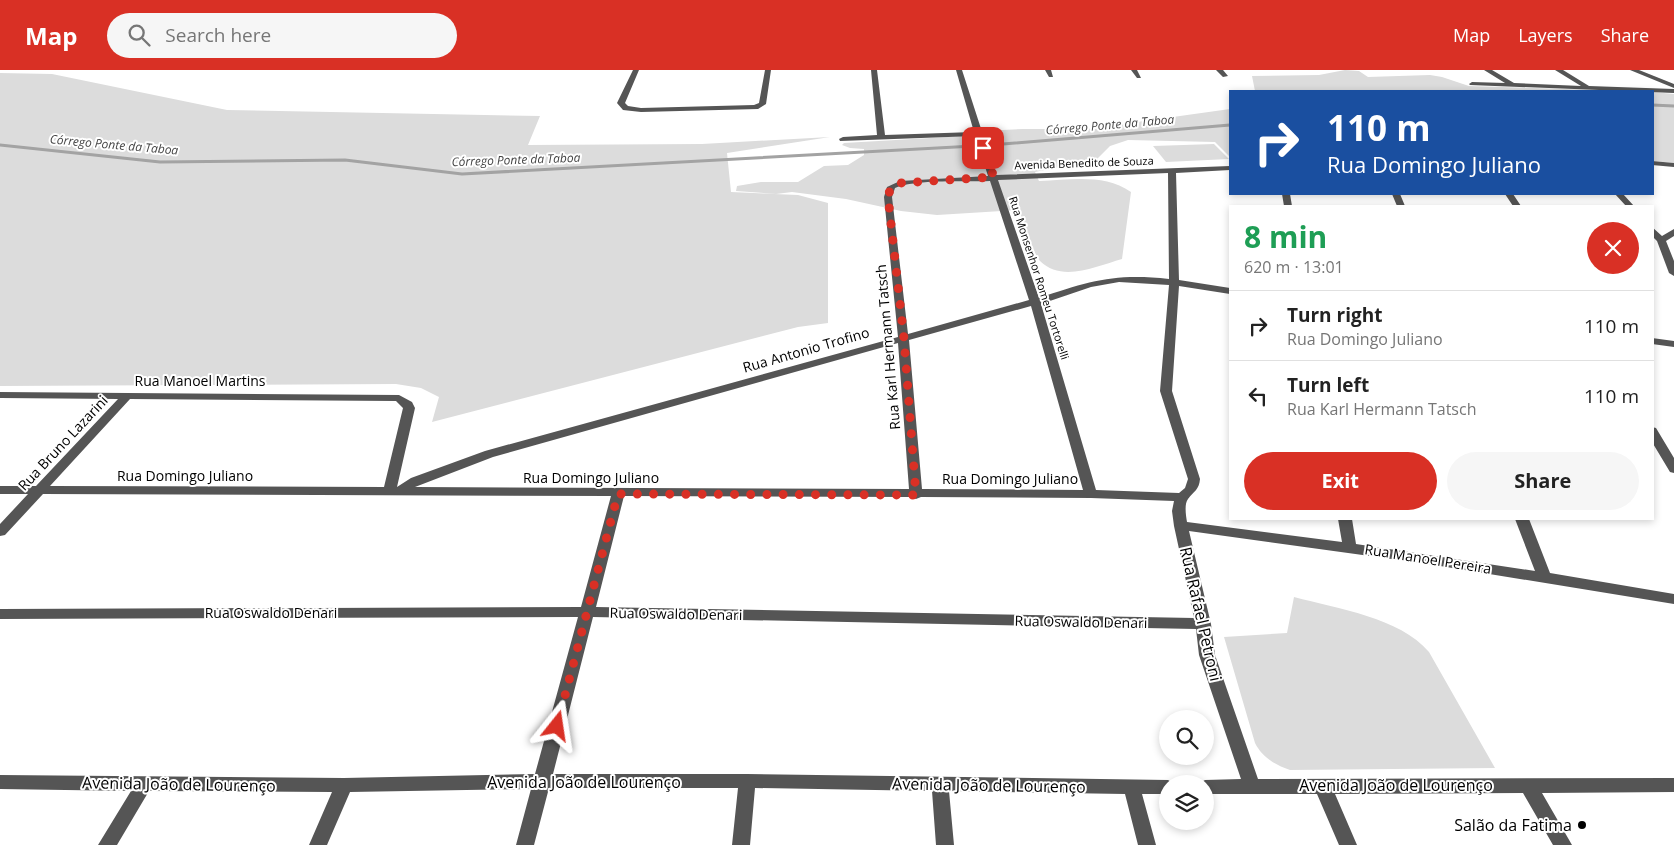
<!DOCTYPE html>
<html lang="en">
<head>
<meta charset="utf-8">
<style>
  body { margin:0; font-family:"Open Sans",sans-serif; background:#f6f6f6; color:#222; height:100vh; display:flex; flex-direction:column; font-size:19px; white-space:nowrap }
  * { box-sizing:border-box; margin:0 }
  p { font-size:16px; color:#767676 }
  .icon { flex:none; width:28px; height:28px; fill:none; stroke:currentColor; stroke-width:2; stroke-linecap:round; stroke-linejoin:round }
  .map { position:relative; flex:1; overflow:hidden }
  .side { position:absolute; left:1229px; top:135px; width:425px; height:315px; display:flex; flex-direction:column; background:#fff; border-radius:0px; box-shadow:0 2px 8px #0003 }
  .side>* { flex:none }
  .top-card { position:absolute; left:1229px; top:20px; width:425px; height:105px; border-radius:0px; box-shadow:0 2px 8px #0003; background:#1a4fa0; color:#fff; overflow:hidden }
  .fabs { position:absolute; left:1159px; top:640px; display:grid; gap:10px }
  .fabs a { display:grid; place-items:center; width:55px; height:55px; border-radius:50%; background:#fff; box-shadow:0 2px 8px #0003; font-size:25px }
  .pin { position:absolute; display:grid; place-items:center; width:42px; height:42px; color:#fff; margin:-21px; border-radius:10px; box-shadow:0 2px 8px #0006 }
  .me { position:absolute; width:55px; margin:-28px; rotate:15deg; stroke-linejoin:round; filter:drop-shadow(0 0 4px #0008) }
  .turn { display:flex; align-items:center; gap:18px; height:105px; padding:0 15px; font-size:22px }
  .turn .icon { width:65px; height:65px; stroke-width:2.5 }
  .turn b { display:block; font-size:35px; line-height:42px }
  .round { display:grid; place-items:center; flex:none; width:52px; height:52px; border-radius:26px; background:#f6f6f6 }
  .summary { display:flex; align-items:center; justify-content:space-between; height:85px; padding:0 15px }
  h1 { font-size:30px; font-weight:700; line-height:38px; color:#1e9e55 }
  .cta { display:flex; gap:10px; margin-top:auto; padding:10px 15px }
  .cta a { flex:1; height:58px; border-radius:30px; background:#d93025; color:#fff; font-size:20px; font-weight:700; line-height:58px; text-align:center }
  .cta a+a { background:#f6f6f6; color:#222 }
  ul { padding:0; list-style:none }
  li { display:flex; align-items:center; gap:15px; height:70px; padding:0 15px; border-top:1px solid #e0e0e0 }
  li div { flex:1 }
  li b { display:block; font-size:19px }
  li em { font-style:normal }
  header { display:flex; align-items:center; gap:30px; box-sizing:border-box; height:70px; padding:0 25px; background:#d93025; color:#fff }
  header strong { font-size:24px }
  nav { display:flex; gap:28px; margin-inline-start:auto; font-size:18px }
  .search { width:350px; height:45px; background:#f6f6f6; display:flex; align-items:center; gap:12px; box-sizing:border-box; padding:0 18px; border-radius:28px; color:#767676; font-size:19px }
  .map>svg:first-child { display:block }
  .green { fill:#dcdcdc }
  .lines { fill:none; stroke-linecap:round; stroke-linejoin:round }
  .stream { stroke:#a3a3a3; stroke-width:3 }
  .minor { fill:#555; fill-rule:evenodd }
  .route { stroke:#d93025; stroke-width:9; stroke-dasharray:0 16.2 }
  .poi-dot { fill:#000; stroke:#fff; stroke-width:2 }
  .labels { text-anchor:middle; stroke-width:4; stroke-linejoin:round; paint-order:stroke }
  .far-street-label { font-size:11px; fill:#000; stroke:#fff }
  .far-water-label { font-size:12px; font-style:italic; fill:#444; stroke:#fff }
  .street-label { font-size:14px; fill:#000; stroke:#fff }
  .near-street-label { font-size:16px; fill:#000; stroke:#fff }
  .near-poi-label { font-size:16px; fill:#000; stroke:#fff; text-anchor:end }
</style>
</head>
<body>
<header>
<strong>Map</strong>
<div class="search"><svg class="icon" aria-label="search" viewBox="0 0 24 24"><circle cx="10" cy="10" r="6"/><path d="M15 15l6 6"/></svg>Search here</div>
<nav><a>Map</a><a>Layers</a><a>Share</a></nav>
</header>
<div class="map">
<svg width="1674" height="775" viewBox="0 0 1674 775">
  <rect width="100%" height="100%" fill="#fff"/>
  <path class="green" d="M1345,0L1359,1L1368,7L1430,5L1442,7L1469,16L1630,21H1255L1252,6L1319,5Z
    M0,3L52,4L227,40L540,46L528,75L702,74L830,67L727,83L731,122L798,125L828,133V253L798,257L432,352L439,327L421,318L396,314L0,316Z
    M1652,22L1674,24V93L1653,91Z
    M1230,39V87L1215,72L1128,70L1110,76L1097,89L1035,102L1039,111C1070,110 1104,103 1131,122L1122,189C1097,196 1062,213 1040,191C1034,185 1023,150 1019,140L937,145L901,141L846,129L792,122L776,124L736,121L737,116L761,112H798L824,96L848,95L864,85V79L850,78L842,75L844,73L965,66L1002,60L1023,59H1087Z
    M1214,74L1229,89L1166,92L1153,76Z
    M1294,527C1338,539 1399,547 1429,582L1495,698L1290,700C1275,695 1262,687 1255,673L1224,567L1287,563Z"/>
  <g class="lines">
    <path class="stream" d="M1652,35L1674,36
      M0,75L160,92L345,90L462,104L974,76
      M991,75L1230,55"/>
    <path class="minor" d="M633,0H639L625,33L628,36L641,38L754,35L759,33L765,0H771L766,34L758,39L641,42L623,40L617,33Z
      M871,0H877L885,65L974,62L956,0H962L996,105L1230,96V100L1176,103L1179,210L1230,218V224L1179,216L1172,321L1200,409C1199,420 1194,421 1188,429C1184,434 1186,446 1187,452L1342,472L1338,449H1352L1356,474L1535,501L1515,449H1529L1550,503L1674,524V534L1428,494L1189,461L1211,554L1215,585L1258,709L1674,708V722L1542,723L1572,775H1553L1523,723L1335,724L1357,775H1339L1317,724H1205V714H1198L1205,710L1241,709L1199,585L1196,559L593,547L553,704H747L1168,710L1175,714H1168V724H1142L1156,775H1138L1125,724L949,721L954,775H936L932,721L755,718L750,775H732L738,718H549L534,775H516L531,719L350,722L327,775H309L332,722L149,721L117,775H98L131,721L0,719V705L344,708L535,704L578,547L0,549V539L581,537L611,426L43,424L5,465L0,466V454L28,424H0V416H36L118,329L0,328V322L399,325L412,332L415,338L397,417L411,408L485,381L898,267L884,127L887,117L900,111L988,106L975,66L840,71L839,69L843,67L877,65ZM1168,103L1169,209C1115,203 1089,211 1039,228L998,110ZM990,111L1029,230L908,264L892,127L895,118C916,109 964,112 990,111ZM1119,212L1169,215L1160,321L1188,409L1185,418L1179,423L1096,420L1041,234L1091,217ZM1031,236L1083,420L922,419L909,270ZM898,273L909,419L415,417L493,387ZM130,329L396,331L403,338L384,417L50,416ZM624,426L911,427L916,429L921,427L1091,428L1174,431L1172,441L1174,456L1194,548L596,537Z
      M1045,0H1051L1053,7H1049Z
      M1131,0H1137L1141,8H1137Z
      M1216,0H1223L1228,6L1223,7Z
      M1484,0H1492L1514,13L1581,16L1555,0H1563L1589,16L1674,19V23L1470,15L1469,14L1472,12L1505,13Z
      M1630,0H1639L1674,14V18Z
      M1652,91L1674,93V97L1652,95Z
      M1282,124H1290L1292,136H1284Z
      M1392,124H1400L1405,136H1397Z
      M1505,124H1513L1521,136H1513Z
      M1615,124H1623L1634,136H1626Z
      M1652,157L1662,166L1674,159V166L1666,171L1674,191V206L1669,203L1657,171L1652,166Z
      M1652,268L1674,271V277L1652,274Z
      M1652,357L1656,358L1674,388V403L1670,402L1652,372Z"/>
  </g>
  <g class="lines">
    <path class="route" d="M557,656L618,424L916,425L904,269L888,127C890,119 891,115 900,113L994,107L983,78"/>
  </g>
  <circle class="poi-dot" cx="1582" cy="755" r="5"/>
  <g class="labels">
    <g class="far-street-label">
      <text transform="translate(1084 93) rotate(-2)" y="4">Avenida Benedito de Souza</text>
      <text transform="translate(1039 208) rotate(72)" y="4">Rua Monsenhor Romeu Tortorelli</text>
    </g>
    <g class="far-water-label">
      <text transform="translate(1110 55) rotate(-5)" y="4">Córrego Ponte da Taboa</text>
      <text transform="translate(114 75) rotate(5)" y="4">Córrego Ponte da Taboa</text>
      <text transform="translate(516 90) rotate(-2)" y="4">Córrego Ponte da Taboa</text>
    </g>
    <g class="street-label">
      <text transform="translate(888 277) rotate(-95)" y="5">Rua Karl Hermann Tatsch</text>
      <text transform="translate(806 280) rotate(-16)" y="5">Rua Antonio Trofino</text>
      <text x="200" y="316">Rua Manoel Martins</text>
      <text transform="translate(63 373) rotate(-47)" y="5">Rua Bruno Lazarini</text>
      <text x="185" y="411">Rua Domingo Juliano</text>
      <text x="591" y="413">Rua Domingo Juliano</text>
      <text x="1010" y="414">Rua Domingo Juliano</text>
      <text transform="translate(1428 489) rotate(9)" y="5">Rua Manoel Pereira</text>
      <text x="271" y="548">Rua Oswaldo Denari</text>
      <text transform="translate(676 544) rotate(1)" y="5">Rua Oswaldo Denari</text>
      <text transform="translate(1081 552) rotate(1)" y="5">Rua Oswaldo Denari</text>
    </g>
    <g class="near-street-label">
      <text transform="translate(1201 544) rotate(77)" y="6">Rua Rafael Petroni</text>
      <text x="584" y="718">Avenida João de Lourenço</text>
      <text transform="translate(179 714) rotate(1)" y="6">Avenida João de Lourenço</text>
      <text transform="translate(989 715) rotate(1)" y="6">Avenida João de Lourenço</text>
      <text x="1396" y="721">Avenida João de Lourenço</text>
    </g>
    <g class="near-poi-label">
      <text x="1572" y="761">Salão da Fatima</text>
    </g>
  </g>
</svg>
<div class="fabs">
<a><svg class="icon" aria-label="search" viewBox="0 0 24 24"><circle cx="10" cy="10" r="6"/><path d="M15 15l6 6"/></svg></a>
<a><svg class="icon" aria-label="layers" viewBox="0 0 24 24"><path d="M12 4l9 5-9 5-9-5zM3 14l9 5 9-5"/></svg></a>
</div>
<div class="pin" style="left:983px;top:78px;background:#d93025"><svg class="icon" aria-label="arrive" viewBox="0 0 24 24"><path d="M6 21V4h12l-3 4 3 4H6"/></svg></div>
<svg class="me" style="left:557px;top:656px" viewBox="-20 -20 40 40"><path d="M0-17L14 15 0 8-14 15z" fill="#d93025" stroke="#fff" stroke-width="4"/></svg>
<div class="top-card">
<div class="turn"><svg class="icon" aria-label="right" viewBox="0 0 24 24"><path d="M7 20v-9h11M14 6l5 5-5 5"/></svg><div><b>110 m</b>Rua Domingo Juliano</div></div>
</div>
<section class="side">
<div class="summary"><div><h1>8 min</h1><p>620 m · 13:01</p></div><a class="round" style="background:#d93025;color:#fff"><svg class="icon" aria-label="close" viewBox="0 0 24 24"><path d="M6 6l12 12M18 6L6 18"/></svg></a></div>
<ul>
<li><svg class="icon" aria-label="right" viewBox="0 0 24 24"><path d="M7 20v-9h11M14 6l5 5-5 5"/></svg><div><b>Turn right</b><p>Rua Domingo Juliano</p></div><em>110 m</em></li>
<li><svg class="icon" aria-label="left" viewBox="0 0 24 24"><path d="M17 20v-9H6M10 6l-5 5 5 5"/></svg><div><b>Turn left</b><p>Rua Karl Hermann Tatsch</p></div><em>110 m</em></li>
</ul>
<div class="cta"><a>Exit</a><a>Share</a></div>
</section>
</div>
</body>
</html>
